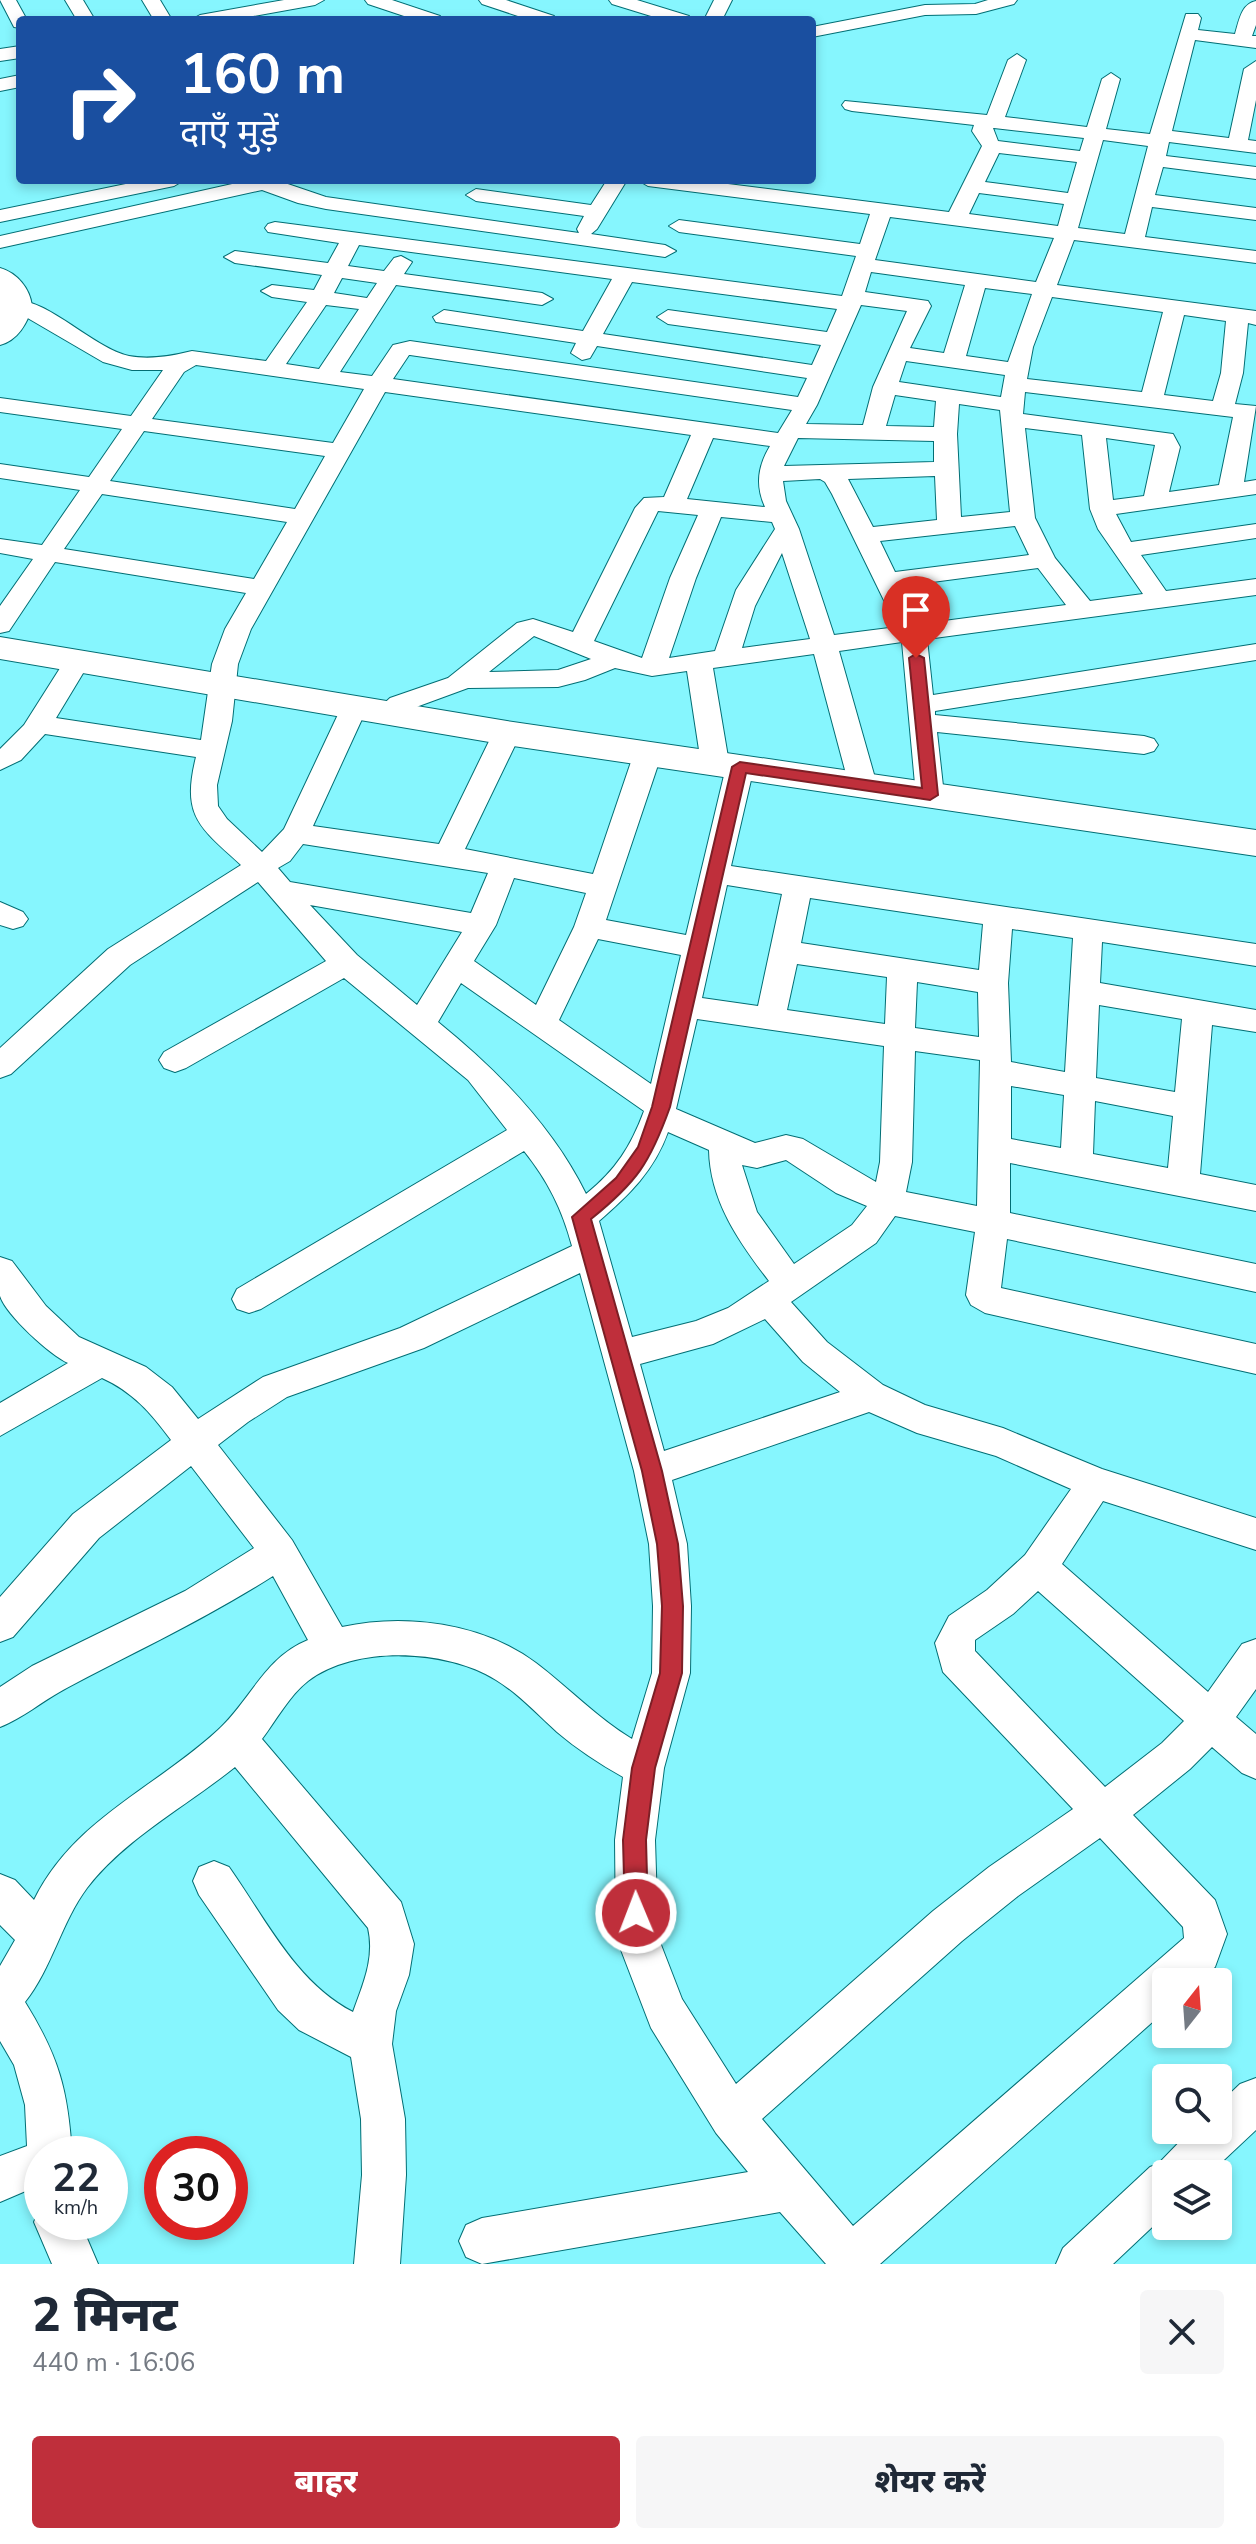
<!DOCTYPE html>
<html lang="hi">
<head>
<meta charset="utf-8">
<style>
  body { margin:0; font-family:"Nunito Sans","Noto Sans Devanagari",sans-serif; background:#f6f6f7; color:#1f2937; height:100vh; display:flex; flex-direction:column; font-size:30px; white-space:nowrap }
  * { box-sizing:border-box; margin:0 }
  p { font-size:26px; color:#747a83 }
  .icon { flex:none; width:44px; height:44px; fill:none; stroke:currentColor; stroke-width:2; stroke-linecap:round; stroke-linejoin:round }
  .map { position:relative; height:2264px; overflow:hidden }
  .drawer { display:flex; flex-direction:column; background:#fff; flex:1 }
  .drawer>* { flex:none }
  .top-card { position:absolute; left:16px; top:16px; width:800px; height:168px; border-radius:8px; box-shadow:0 4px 12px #0003; background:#1a4fa0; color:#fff; overflow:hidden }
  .needle { width:52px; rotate:17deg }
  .controls { position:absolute; left:1152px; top:1968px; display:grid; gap:16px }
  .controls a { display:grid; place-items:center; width:80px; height:80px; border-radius:8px; background:#fff; box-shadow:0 4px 12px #0003; font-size:40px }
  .speed { position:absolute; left:24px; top:2136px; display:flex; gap:16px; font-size:40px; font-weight:700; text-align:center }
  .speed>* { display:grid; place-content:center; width:104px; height:104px; border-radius:50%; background:#fff; box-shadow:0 4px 12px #0003; line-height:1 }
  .speed small { font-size:20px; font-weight:400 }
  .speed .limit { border:12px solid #d22; background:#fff; color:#111 }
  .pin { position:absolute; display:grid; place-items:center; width:68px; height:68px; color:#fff; margin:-82px -34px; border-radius:50% 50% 50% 0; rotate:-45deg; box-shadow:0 0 8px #0007 }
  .pin .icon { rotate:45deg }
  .me { position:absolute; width:88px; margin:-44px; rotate:359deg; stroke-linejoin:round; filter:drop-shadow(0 0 6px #0008) }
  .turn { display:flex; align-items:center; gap:28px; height:168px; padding:0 32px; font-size:36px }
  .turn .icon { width:104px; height:104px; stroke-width:2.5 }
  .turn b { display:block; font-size:56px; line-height:68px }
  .round { display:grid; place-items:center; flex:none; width:84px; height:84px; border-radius:8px; background:#f6f6f7 }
  .head { display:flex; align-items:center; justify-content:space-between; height:136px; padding:0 32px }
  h1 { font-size:48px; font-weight:800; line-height:60px }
  .button { display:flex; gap:16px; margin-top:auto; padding:16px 32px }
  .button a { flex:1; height:92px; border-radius:8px; background:#bf2f3b; color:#fff; font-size:32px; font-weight:800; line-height:92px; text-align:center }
  .button a+a { background:#f6f6f7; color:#1f2937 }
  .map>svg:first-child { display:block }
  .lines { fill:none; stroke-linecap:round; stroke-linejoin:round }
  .street-casing { stroke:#026e74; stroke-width:2 }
  .secondary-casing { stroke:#026e74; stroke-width:2 }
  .street { fill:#fff; fill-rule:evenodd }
  .secondary { fill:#fff; fill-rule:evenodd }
  .route { fill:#bf2f3b; stroke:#7c1f26; stroke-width:2 }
</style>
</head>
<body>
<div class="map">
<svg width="1256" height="2264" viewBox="0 0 1256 2264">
  <rect width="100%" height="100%" fill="#86f6fe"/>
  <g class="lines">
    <defs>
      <path id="street" d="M0,0H16L27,20H20V28L14,27Z
        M65,0H83L95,20H77Z
        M142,0H160L172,20H154Z
        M284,0H324L315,5L231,20H191L200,15Z
        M365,0H392L440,16L443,20H416L368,4Z
        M479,0H506L554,16L557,20H530L482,4Z
        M609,0H637L689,16L692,20H664L612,4Z
        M714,0H732L722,20H704Z
        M988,0H1017L1014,4L976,14L925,15L812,37V27L925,5L975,4Z
        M1256,1V25L1252,36H1256V48L1195,40L1172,131L1229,138L1244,69L1256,61V100L1248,140L1256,141V153L1169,142L1166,156L1256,167V179L1163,167L1155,195L1256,208V220L1152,207L1145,237L1256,251V263L1074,240L1057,285L1256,311V325L1248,323L1243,373L1235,404L1256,406L1244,482L1256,480V494L1116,514L1131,542L1256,524V538L1141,555L1166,591L1256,579V595L927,639L933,695L1256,644V660L935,711V715L1144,736L1154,739L1158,745L1154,751L1144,754L937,732L944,795L940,802L930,804L920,802L916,795L902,642L839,651L877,785L873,791L863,794L853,791L849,785L814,654L713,668L729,763L725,769L715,772L705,769L701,763L687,671L652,676L615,668L585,680L558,687L468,688L408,710L397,718L388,721L379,718L375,712L390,698L448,678L517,623L533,619L573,632L635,508L644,498L664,497L691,435L385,392L251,629L238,664L232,721L217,785L218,806L227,819L262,852L284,829L342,706L346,700L355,697L364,700L368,706L313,826L439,844L493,733L497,727L507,724L517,727L521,733L465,849L593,874L634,753L638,747L648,744L658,747L662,753L606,920L686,935L726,767L730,761L740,758L750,761L754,767L731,866L1256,944V966L1102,942L1100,983L1256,1010V1032L1212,1025L1200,1174L1256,1185V1211L1010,1163V1213L1256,1264V1292L1007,1239L1001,1288L1256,1344V1374L985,1313L971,1305L966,1295L975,1232L895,1216L876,1243L791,1302L827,1342L883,1385L925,1405L1003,1428L1102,1469L1256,1518V1550L1103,1501L1062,1564L1208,1692L1242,1644L1256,1639V1689L1236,1717L1256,1734V1779L1242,1773L1212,1747L1190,1769L1133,1815L1215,1900L1227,1934L1215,1967L1198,1982H1166V2010L880,2264H826L780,2212L482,2264L466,2257L459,2241L466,2225L482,2218L748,2172L716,2133L651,2028L616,1937L615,1840L623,1777C600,1764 577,1749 557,1732C537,1714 519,1694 496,1680C447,1649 355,1645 308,1681C289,1696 277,1719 262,1739L401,1902L414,1944L409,1975L396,2011L392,2044L405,2119L406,2175L400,2264H354L362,2175L361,2119L351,2057L299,2030L278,2010L199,1895L193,1881L199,1867L214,1861L229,1867C265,1918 296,1983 353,2012C363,1984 375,1958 368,1928L235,1767C188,1805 123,1840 87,1888C61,1923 52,1968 25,2002C59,2057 68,2090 72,2154H42V2184L0,2202V2156L27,2146L25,2105L14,2065L0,2041V1966L15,1940L0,1925V1874L15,1880L34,1900C74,1819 154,1789 218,1730C250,1701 265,1657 308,1640L273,1576C204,1620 134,1652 63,1690C41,1702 23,1718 0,1727V1687L32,1666L185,1591L254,1548L191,1466L99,1538L13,1637L0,1642V1597L73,1514L171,1440C151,1413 133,1392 102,1378L0,1436V1403L68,1363C50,1355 6,1315 0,1296C0,1285 0,1269 0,1257L12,1261L46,1306L79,1337L146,1367L172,1387L198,1419L263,1377L400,1328L572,1246C562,1209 548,1181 524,1151L261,1309L249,1313L237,1309L232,1299L237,1289L507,1130L468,1080L344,978L186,1068L175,1072L164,1068L159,1060L164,1052L326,961L258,882L130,965L11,1074L0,1078V1048L108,949L241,865C200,827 181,817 196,757L45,734L21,760L0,770V749L24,725L69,654H87L91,660L56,718L201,740L212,664L225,629L246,593L55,562L9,631L0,633V606L33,559L0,553V539L42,545L80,490L0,478V464L89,477L122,429L0,412V398L131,416L163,370H132L103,362L7,306L10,301C42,293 94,349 129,356C150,360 172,356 192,351L266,361L307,302L272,297L261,291L272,285L314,290L322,275L235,263L224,257L235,251L328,263L339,243L268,232L265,228L268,224L275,222L842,296L856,256L679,232L669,226L679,220L860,244L870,214L648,186L638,180H696L949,212L982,146L972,131L974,125L852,111L845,109L842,105L845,101L987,115L1008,60L1017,54L1026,60L1005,117L1087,127L1102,79L1111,73L1120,79L1106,129L1150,134L1186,14H1198L1201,18L1198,30L1235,34C1239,21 1241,4 1256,1ZM993,128H994L1084,138L1080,151L998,141ZM1103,140L1148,146L1125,234L1078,228ZM999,153L1077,162L1068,193L985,182ZM979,193L1064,204L1058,226L969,214ZM890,217L1054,238L1036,282L875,260ZM359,245L612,279L583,331L444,310L433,317L436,322L576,343L571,353L582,360L590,358L597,346L807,378L798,397L410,341L393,345L372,376L340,372L396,285L542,305L553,299L542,293L404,274L412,262L401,256L394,258L384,271L348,266ZM871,272L965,285L944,353L910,348L931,306L928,301L865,292ZM342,278L377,283L367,298L334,293ZM632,282L837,309L827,332L668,310L657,317L668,324L821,345L812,365L603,334ZM985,288L1032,294L1008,362L966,356ZM1052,297L1163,312L1142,392L1027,379L1033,347ZM326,305L359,309L319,369L286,364ZM861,305L907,311L873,387L863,425L806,424L817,405ZM1184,315L1226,321L1221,373L1213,401L1164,395ZM409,355H410L792,410L778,433L393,379ZM906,361L1005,375L1001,397L899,382ZM196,365L364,389L333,443L152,419L184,372ZM1025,392L1233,417L1219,485L1169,492L1180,447L1173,434L1023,414ZM895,395L936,401L934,427L886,426ZM959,404L1000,410L1010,512L961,517L957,434ZM1025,428L1082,435L1090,509L1098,529L1143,594L1090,601L1055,558L1035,518ZM144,431L325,456L295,509L110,481ZM713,438L770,446C758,466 755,485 765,507L687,499ZM798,438L934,441V462L784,466ZM1106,438L1155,445L1144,496L1113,500ZM935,476L937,520L873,527L848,479ZM820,479L825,482L832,494L897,627L834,635L799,529L786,501L783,481ZM102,494L287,522L254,579L64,549ZM658,511L698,515L670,578L642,658L594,641ZM721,517L772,522L775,529L736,590L715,651L669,658L696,578ZM1015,526L1029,555L895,572L880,541ZM782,553L810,639L742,648L755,606ZM1038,568L1066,605L921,624L902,586ZM534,636L591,659L558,670L489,672ZM303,844L488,873L471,913L290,882L278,868L290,861ZM514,878L586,893L574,927L536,1005L474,961L496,925ZM727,885L782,894L758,1006L702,998ZM810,898L983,924L979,970L801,943ZM310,905L462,932L417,1005L357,955ZM1012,929L1073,938L1065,1072L1011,1062L1008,983ZM598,939L681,955L651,1084L559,1020ZM797,964L887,977L885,1024L787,1010ZM917,982L978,992L979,1037L915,1028ZM461,983L644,1111C631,1146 616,1170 586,1194C553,1126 496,1069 438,1022ZM1099,1005L1182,1019L1175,1092L1096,1078ZM697,1019L884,1046L880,1162L876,1182L803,1139L786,1135L755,1143L676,1109ZM915,1051L980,1060L977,1206L906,1192L912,1162ZM1011,1086L1064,1095L1061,1148L1011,1139ZM1095,1101L1173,1116L1168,1168L1093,1154ZM668,1132L709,1150C710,1201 739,1242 769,1281L728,1308L696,1321L632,1337L599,1221C629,1195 654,1171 668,1132ZM786,1160L836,1193L867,1206L852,1225L794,1264L757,1212L742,1165L757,1168ZM580,1273L634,1471L649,1544L653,1606L652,1673L632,1739C597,1718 569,1688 536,1663C483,1623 405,1613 342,1627L292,1540L218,1445L248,1422L287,1397L424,1348ZM765,1319L803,1362L840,1392L664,1451L640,1364L713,1344ZM869,1412L917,1433L996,1456L1071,1489L1025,1555L987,1590L949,1616L935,1643L943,1672L1073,1809L989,1867L933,1911L736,2084L682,1999L658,1937L655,1840L664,1768L690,1673L691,1606L687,1544L672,1480ZM1038,1591L1184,1721L1162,1743L1105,1787L975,1651V1640L1013,1614ZM1100,1838L1183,1927L1184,1938L853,2226L762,2119L962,1941L1018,1896Z
        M20,46V58L0,61V49Z
        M20,75V87L0,91V79Z
        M145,180H184L174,186L0,222V210Z
        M250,180H276L326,197L579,233L577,229L584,216L476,201L466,195L476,189L591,205L607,180H627L597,229L591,234L665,245L676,251L665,257L326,209L298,203L262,190L0,248V236Z
        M0,902L23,912L28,919L23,926L13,929L0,925Z
        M1256,2078V2130L1209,2174H1166V2214L1113,2264H1056L1063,2248L1150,2167L1158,2164L1191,2130H1218V2105L1240,2084Z
        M41,2206L42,2222H80L98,2264H52L34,2222Z"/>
      <path id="secondary" d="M0,268C17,273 30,288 32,306C28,323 17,341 0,345Z
        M0,637L507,721L1256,830V856L507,745L0,659Z"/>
    </defs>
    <use href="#street" class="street-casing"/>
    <use href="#secondary" class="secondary-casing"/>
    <use href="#street" class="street"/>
    <use href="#secondary" class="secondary"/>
  </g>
  <path class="route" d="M916,654L924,658L938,795L930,800L746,773L670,1107C650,1163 637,1182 591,1219L662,1471L678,1544L683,1606L682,1673L655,1768L646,1840L648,1913L645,1921L636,1924L628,1921L625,1913L623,1840L632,1768L660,1673L662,1606L657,1544L642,1471L572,1217L616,1178L638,1147L652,1107L732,767L740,762L922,788L909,658Z"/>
</svg>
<div class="controls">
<a><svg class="needle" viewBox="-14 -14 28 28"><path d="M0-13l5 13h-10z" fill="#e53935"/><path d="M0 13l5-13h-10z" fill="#747a83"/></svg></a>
<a><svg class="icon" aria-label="search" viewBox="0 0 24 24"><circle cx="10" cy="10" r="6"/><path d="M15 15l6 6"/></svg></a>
<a><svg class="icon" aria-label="layers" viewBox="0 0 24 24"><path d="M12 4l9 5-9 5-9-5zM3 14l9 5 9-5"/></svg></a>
</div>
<div class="speed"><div>22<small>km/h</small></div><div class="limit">30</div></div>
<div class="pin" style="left:916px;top:658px;background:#d93025"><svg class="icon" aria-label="arrive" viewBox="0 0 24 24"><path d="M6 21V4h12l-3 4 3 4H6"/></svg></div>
<svg class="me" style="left:636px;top:1913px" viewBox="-20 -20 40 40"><circle r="17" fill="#bf2f3b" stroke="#fff" stroke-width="3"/><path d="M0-11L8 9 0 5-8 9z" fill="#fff"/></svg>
<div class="top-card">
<div class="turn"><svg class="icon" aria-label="right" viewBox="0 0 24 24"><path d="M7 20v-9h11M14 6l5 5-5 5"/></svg><div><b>160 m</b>दाएँ मुड़ें</div></div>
</div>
</div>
<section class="drawer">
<div class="head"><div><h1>2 मिनट</h1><p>440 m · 16:06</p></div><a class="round"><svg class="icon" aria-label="close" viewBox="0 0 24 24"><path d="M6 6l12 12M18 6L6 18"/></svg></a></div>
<div class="button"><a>बाहर</a><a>शेयर करें</a></div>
</section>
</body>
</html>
